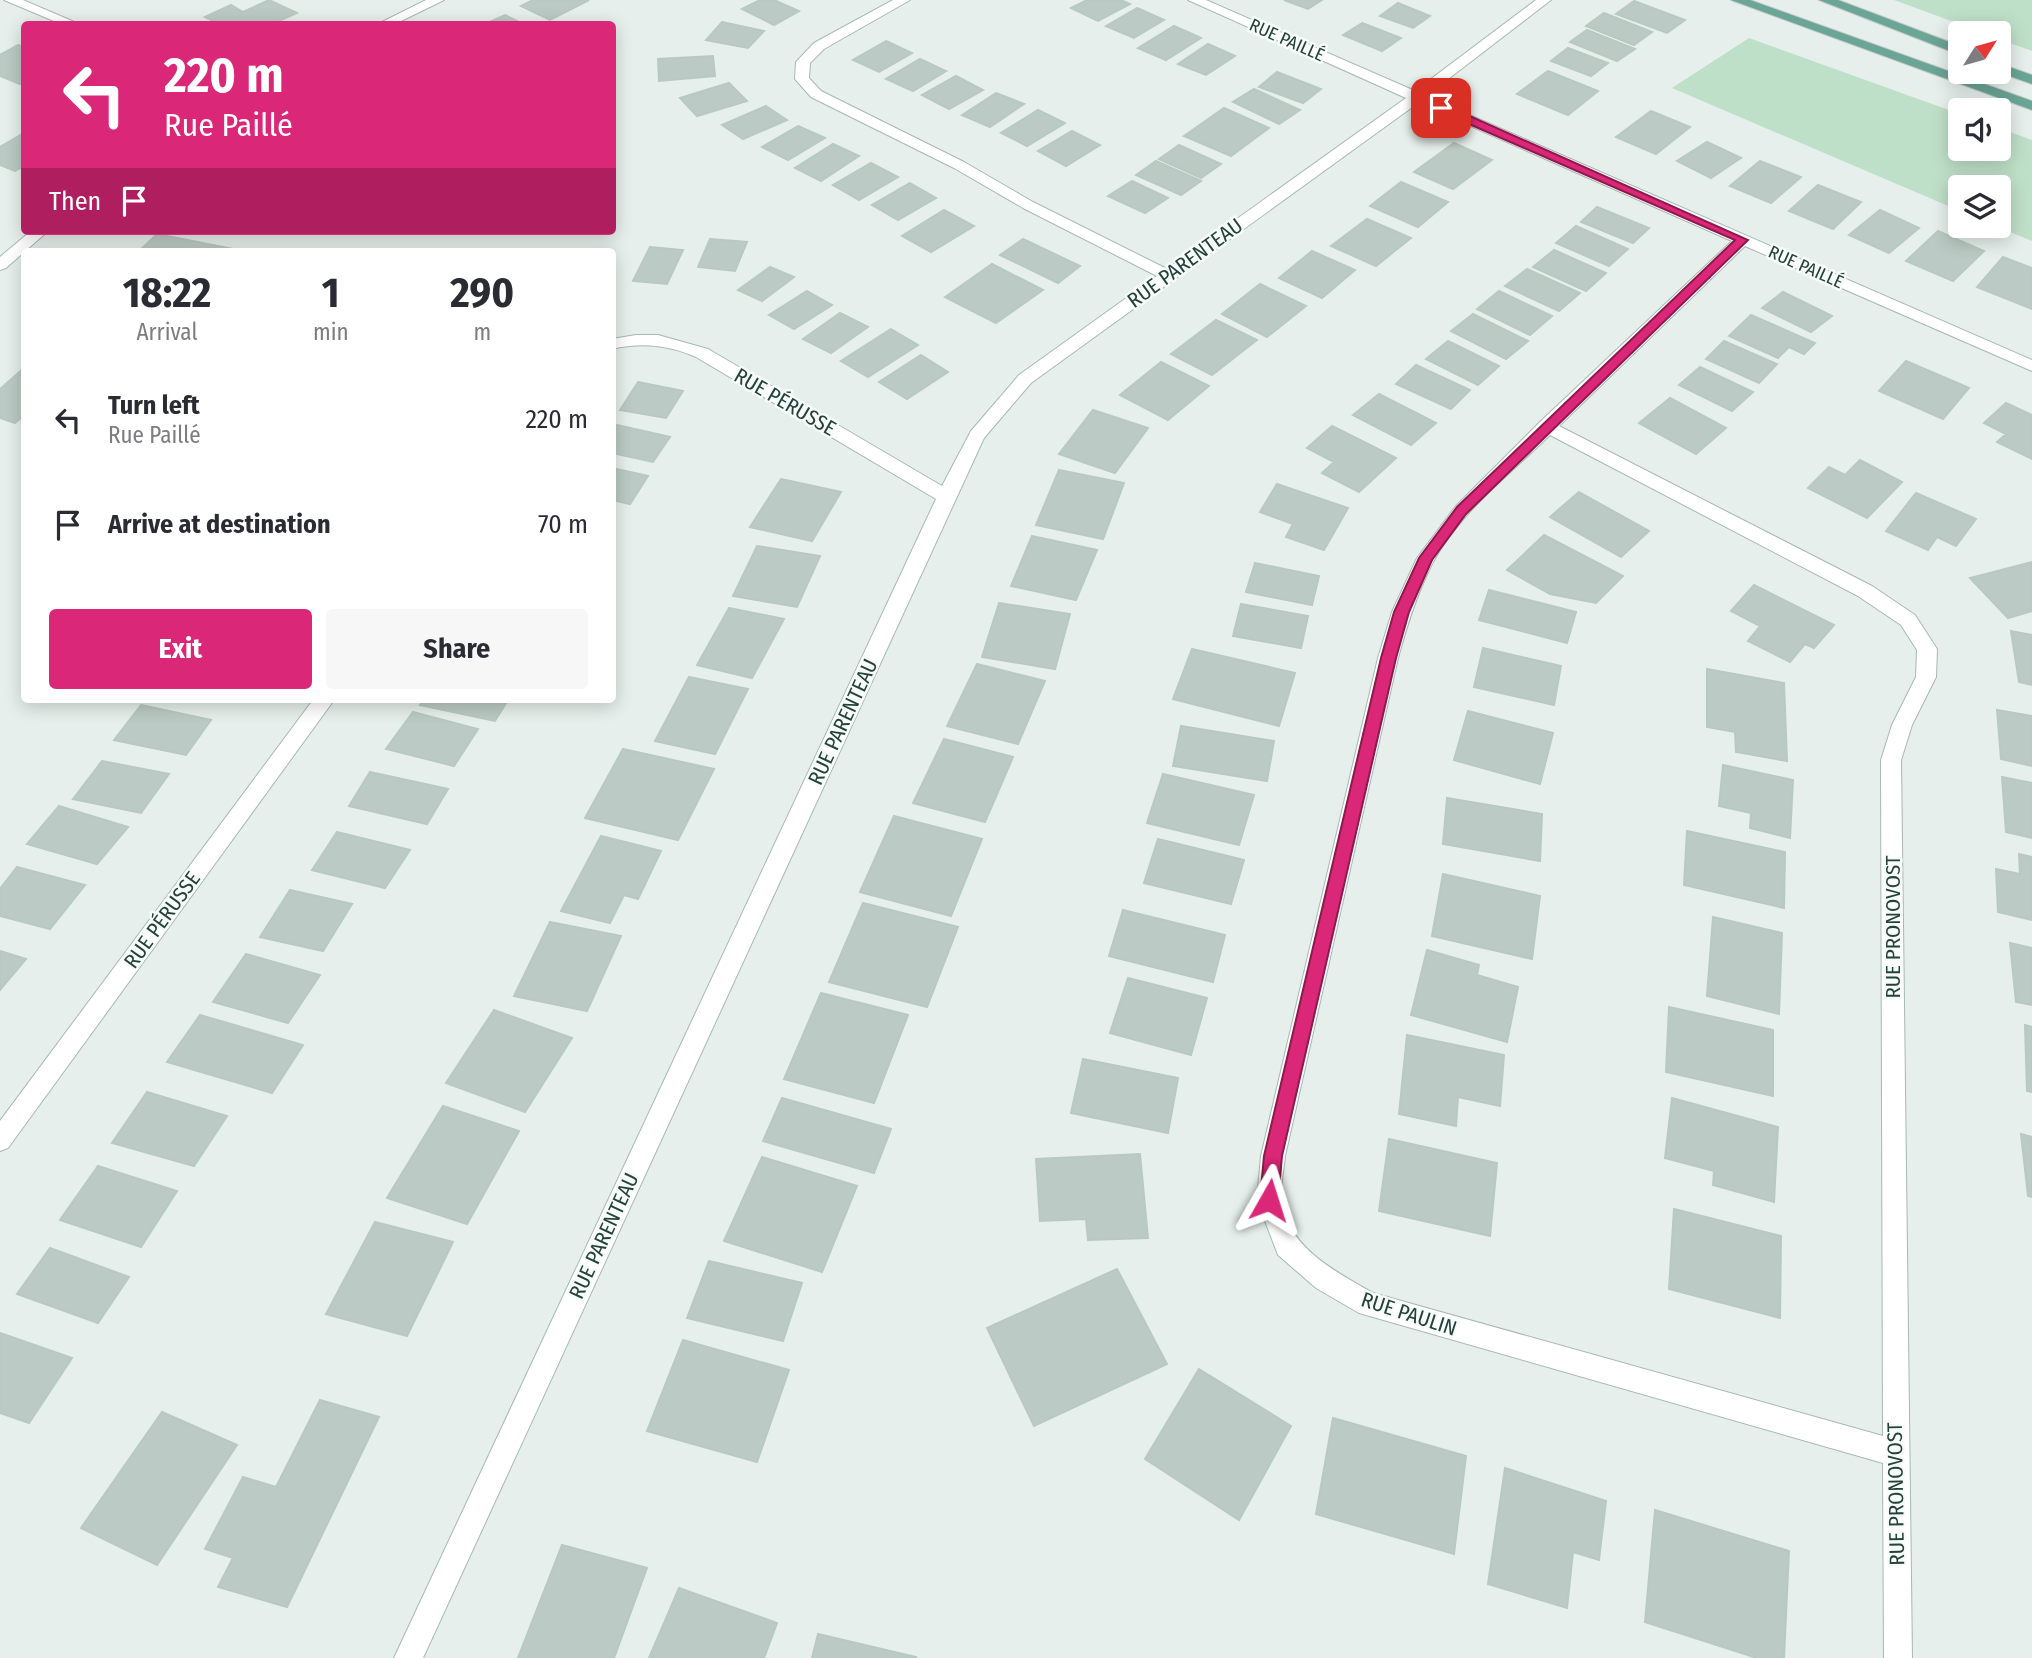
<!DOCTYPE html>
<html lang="en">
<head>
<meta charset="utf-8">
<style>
  body { margin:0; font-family:"Fira Sans Condensed",sans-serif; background:#f7f7f7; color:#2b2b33; height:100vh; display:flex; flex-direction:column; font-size:26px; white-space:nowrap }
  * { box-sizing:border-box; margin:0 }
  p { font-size:23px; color:#7c7c81 }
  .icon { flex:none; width:38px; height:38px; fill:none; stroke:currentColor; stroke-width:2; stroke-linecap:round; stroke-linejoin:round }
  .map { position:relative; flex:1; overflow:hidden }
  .drawer { position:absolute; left:21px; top:248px; width:595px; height:455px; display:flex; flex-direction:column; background:#fff; border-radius:7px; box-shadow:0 4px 18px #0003 }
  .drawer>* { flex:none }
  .banner { position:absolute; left:21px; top:21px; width:595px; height:214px; border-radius:7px; box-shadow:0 4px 18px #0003; background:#db2777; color:#fff; overflow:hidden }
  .needle { width:46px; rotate:53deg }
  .tools { position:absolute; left:1948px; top:21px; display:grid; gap:14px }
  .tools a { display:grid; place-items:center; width:63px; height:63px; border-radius:7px; background:#fff; box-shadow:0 4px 18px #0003; font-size:35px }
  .pin { position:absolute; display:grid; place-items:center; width:60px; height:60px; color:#fff; margin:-30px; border-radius:14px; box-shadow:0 4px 10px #0006 }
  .me { position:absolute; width:77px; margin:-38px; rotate:6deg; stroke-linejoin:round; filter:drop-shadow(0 0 5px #0008) }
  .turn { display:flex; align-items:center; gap:24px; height:147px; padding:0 28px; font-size:32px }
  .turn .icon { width:91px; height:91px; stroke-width:2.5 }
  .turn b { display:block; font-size:49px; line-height:60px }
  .then { display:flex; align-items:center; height:66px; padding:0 28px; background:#0003; gap:14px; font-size:26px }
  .eta { display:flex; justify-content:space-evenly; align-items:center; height:119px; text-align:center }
  .eta b { font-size:42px; font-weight:700; line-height:49px }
  .button { display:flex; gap:14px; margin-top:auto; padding:14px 28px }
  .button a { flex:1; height:80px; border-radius:7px; background:#db2777; color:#fff; font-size:28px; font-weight:700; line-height:80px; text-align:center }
  .button a+a { background:#f7f7f7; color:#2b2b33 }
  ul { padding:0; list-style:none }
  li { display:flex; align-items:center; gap:21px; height:105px; padding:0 28px }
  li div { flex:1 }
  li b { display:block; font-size:26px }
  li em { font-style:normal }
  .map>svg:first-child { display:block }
  .green { fill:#bfe0c8 }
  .building { fill:#bbcac4; stroke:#b8c9c2; stroke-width:2 }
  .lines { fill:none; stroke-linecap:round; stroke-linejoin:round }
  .minor-casing { stroke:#a8b8b2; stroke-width:2 }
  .major-casing { stroke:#c2cac8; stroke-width:2 }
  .minor { fill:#fff; fill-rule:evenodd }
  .major { fill:#6aa596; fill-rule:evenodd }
  .route { fill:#db2777; stroke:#8e194d; stroke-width:2 }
  .labels { text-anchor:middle; stroke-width:5; stroke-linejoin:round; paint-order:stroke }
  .far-street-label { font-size:18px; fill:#24423a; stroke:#f7fbf9 }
  .street-label { font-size:21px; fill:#24423a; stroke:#f7fbf9 }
</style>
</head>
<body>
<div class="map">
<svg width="2032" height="1658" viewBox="0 0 2032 1658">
  <rect width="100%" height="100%" fill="#e6efeb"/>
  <path class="green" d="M1894,0H2032V51L1999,39L1998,33H1984Z
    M1749,38L1960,114V149H1998L1999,128L2032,140V241L1995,226H1998V187H1960V211L1672,88Z"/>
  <path class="building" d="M269,0L297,13L272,24H219L205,17L231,5L243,12Z
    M533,0H589L550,20L521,6Z
    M760,0H774L799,11L774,25L742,9Z
    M1087,0H1121L1130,4L1098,21L1071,8Z
    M1284,0H1322L1308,9Z
    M1634,1L1685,20L1667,33L1616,14Z
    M1398,3L1430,16L1413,28L1380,16Z
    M1137,8L1164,20L1134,38L1106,26Z
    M1604,13L1652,32L1634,45L1586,26Z
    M505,15L523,24H485Z
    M722,22L764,31L748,48L706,40Z
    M1362,23L1401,38L1382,51L1343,35Z
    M1174,26L1201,38L1166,60L1138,48Z
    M1587,30L1635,49L1617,61L1570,42Z
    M886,41L912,53L879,72L853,60Z
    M1208,44L1235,56L1206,75L1178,64Z
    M18,45L24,47V81L20,84L0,76V55Z
    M1568,48L1608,63L1591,76L1551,61Z
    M713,56L715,76L659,81L658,59Z
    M920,59L946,71L913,91L886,79Z
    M1548,71L1598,91L1568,115L1517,94Z
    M1277,72L1321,89L1303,103L1259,87Z
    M956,76L983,90L949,109L922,95Z
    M729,83L747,101L697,116L680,98Z
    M1254,89L1300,110L1279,124L1233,102Z
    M996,93L1024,104L990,127L962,115Z
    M766,106L787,120L743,139L722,125Z
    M1224,108L1269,128L1231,156L1184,136Z
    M1038,110L1065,123L1027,146L1001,133Z
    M1651,111L1690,127L1656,154L1616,137Z
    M798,126L825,138L788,160L762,147Z
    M1072,131L1100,145L1066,166L1038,151Z
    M24,133V166L15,171L0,165V147Z
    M1707,142L1741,158L1711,178L1677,161Z
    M1454,143L1492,160L1453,189L1414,172Z
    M833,144L859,156L821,181L795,168Z
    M1179,145L1221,164L1201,178L1159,159Z
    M1156,161L1201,181L1181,195L1136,175Z
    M1760,161L1801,177L1771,203L1730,186Z
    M871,163L898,177L859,200L833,185Z
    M1132,181L1168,198L1145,213L1108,196Z
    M1401,182L1448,202L1418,227L1370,206Z
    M910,183L936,198L898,220L872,205Z
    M1818,185L1861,202L1833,229L1789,211Z
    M1597,207L1649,228L1633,243L1581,222Z
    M944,210L974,226L931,252L902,236Z
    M1880,210L1919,228L1889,253L1849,235Z
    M1367,219L1411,238L1376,266L1331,246Z
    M1576,226L1628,249L1609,266L1556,243Z
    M1938,231L1984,251L1953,281L1906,261Z
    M157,234L233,249L231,252H138Z
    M710,239L747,242L735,271L698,267Z
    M1023,239L1080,266L1058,283L1000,255Z
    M650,247L683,250L667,284L633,281Z
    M1554,250L1606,273L1586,291L1533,267Z
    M1312,251L1355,270L1322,298L1279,278Z
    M2003,257L2032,268V309L1977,287Z
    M992,264L1043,290L996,323L945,297Z
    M770,267L794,277L762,301L738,290Z
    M1527,269L1580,293L1559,311L1505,286Z
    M1260,284L1306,306L1267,337L1222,314Z
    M807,291L832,305L794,329L769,315Z
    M1499,291L1552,316L1530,335L1477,309Z
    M1783,292L1832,316L1811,332L1762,308Z
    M840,313L868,327L831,353L803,339Z
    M1473,314L1528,341L1506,359L1451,331Z
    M1751,315L1815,343L1804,354L1789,347L1778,358L1729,336Z
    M1216,320L1257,340L1212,375L1171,354Z
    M891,329L918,345L868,377L841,361Z
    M1448,341L1499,366L1478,385L1426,359Z
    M1724,341L1777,364L1759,383L1706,359Z
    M921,355L948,372L907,399L879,382Z
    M1906,361L1969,388L1943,419L1879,391Z
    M1161,362L1209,386L1168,420L1120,395Z
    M1416,365L1470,390L1451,409L1396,384Z
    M1700,367L1753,392L1732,411L1679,385Z
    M24,368V415L15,423L0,418V389Z
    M638,382L683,391L666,418L620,410Z
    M1379,394L1436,423L1411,445L1353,415Z
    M1670,398L1726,428L1696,454L1639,423Z
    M2006,403L2032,415V459L1997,442L2006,434L1984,423Z
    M1093,410L1148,428L1115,473L1059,454Z
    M617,425L670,437L653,462L612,453V431Z
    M1332,426L1396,458L1359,492L1322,473L1334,462L1307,448Z
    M1860,460L1902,482L1867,518L1808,488L1829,467L1845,475Z
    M612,468L648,476L630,504L612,500Z
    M1059,470L1124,483L1103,539L1036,525Z
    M781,479L841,492L812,541L750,527Z
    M1277,484L1348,508L1324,550L1286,537L1293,524L1260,512Z
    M1579,492L1649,531L1621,557L1550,517Z
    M1916,493L1976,519L1956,546L1937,537L1928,550L1886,531Z
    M1544,535L1623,576L1596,603L1550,594L1507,570Z
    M1032,536L1097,550L1076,600L1011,586Z
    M757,546L820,556L797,607L733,596Z
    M2032,562V611L2008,618L1970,578Z
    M1255,563L1319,576L1312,605L1246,592Z
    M1754,585L1834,625L1814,648L1805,644L1790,662L1748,641L1760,626L1731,611Z
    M1489,590L1576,612L1567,643L1479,620Z
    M999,603L1070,614L1055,669L982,657Z
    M1241,604L1308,616L1301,648L1233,636Z
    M729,608L784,619L752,678L697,665Z
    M2011,631L2032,635V685L2019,682Z
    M1483,648L1561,666L1554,705L1474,687Z
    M1192,649L1295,673L1279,726L1173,699Z
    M977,664L1045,681L1018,744L947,726Z
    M1707,669L1784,683L1787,761L1736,752L1735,732L1707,727Z
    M689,677L748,689L715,754L655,741Z
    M424,700H508L495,721L420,705Z
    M141,705L211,720L186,755L114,740Z
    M1997,710L2032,716V766L2001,759Z
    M1468,711L1553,733L1540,784L1454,760Z
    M413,712L478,729L454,766L386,749Z
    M1181,726L1274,741L1267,781L1173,766Z
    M944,739L1013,757L985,822L913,803Z
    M623,749L714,769L678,840L585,818Z
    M102,761L169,774L141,813L73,799Z
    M1723,765L1793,780L1790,838L1750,828L1751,813L1719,806Z
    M370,772L448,789L427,824L349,806Z
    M1163,774L1254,795L1239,845L1147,823Z
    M2002,777L2032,783V838L2006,832Z
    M1447,798L1542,814L1540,861L1443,844Z
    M59,806L128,827L97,864L27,844Z
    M894,816L982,839L951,916L860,892Z
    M1687,831L1785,852L1784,908L1684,885Z
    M337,832L410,850L385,888L312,870Z
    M601,836L661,851L638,899L624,895L610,923L561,911Z
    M1158,839L1244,860L1231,904L1144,883Z
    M2019,854L2032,857V920L1998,912L1996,869L2020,874Z
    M17,867L85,885L50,929L0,916V889Z
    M1443,874L1540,896L1532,959L1432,936Z
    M290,890L352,904L323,951L260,937Z
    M863,903L958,927L927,1007L829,982Z
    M1123,910L1225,935L1213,982L1109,956Z
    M1713,917L1782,933L1779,1014L1707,996Z
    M550,922L621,936L587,1011L514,996Z
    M2010,943L2032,948V1005L2016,1002Z
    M1427,950L1479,965L1477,975L1518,987L1507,1042L1411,1015Z
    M0,951L26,959L0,990Z
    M246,954L320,975L288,1023L213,1002Z
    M1128,978L1207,998L1191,1055L1110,1033Z
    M821,993L908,1015L874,1103L784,1079Z
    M1669,1007L1773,1030V1096L1666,1072Z
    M494,1010L572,1038L525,1112L446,1083Z
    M200,1015L303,1045L272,1093L167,1062Z
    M2025,1025L2032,1027V1092L2027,1091Z
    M1407,1035L1504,1055L1500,1106L1458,1097L1456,1126L1399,1114Z
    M1083,1059L1178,1078L1168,1133L1071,1113Z
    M147,1092L227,1116L194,1166L112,1143Z
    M782,1098L891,1129L874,1173L763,1141Z
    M1672,1098L1778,1127L1774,1202L1713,1185L1714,1171L1665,1158Z
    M443,1106L519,1131L467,1224L387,1198Z
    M2021,1134L2032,1137V1197L2028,1196Z
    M1389,1139L1497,1163L1490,1236L1379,1211Z
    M1140,1154L1148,1238L1088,1240L1086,1219L1040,1221L1036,1159Z
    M762,1157L857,1186L822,1272L724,1241Z
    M98,1166L177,1191L141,1247L60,1220Z
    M1674,1209L1781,1236L1780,1318L1669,1289Z
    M375,1222L453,1242L407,1336L326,1314Z
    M50,1248L129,1277L98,1323L17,1294Z
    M709,1261L802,1283L783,1341L687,1318Z
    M1117,1269L1167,1364L1034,1426L987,1328Z
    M0,1333L72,1358L29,1423L0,1413Z
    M683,1340L789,1370L757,1462L647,1431Z
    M1199,1369L1291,1426L1239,1520L1145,1459Z
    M320,1400L379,1417L287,1607L218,1587L233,1558L205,1549L243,1477L276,1487Z
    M162,1412L237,1445L157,1565L81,1528Z
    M1333,1418L1466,1456L1454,1554L1316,1514Z
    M1505,1468L1606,1501L1599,1560L1573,1552L1567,1608L1488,1584Z
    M1655,1510L1789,1551L1784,1658H1757L1645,1622Z
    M562,1545L647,1568L614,1658H518Z
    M679,1588L777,1623L764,1658H649Z
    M818,1634L916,1657V1658H812Z"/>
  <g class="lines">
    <defs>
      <path id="minor" d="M4,0H23L79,24H61Z
        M426,0H444L395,24H378Z
        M893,0H910L824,49L810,63L809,78L821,91L964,162L1033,202L1167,269L1406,98L1188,0H1206L1415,91L1536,0H1551L1426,96L2032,360V371L1745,246L1559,426L1872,586L1915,615L1937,649L1936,677L1912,725L1901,760L1912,1658H1884L1883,1463L1359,1313L1316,1288L1278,1255L1257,1200L1261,1156L1378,658L1392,612L1417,558L1456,506L1540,422L1732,241L1418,103L1031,383L984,438L423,1658H394L936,499L696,357C668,345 642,342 612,349V339L636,335H658L708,349L942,486L971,431L1019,375L1157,276L1023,208L954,168L811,97L795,79L796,62L814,43ZM1550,435L1858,596L1901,625L1917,650L1916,677L1892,725L1881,760L1883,1436L1373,1293C1336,1272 1287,1247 1281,1200C1280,1186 1284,1169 1285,1156L1398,658C1407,625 1417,593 1433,562C1460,512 1510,474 1550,435Z
        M31,231H48L6,268L0,270V257Z
        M313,700H334L8,1148L0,1151V1121Z"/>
      <path id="major" d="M1731,0H1750L2032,101V110Z
        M1819,0H1838L1960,46V55Z
        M1998,63L2032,75V84L1998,72Z"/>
    </defs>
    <use href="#minor" class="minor-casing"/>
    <use href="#major" class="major-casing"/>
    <use href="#minor" class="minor"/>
    <use href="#major" class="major"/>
  </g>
  <path class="route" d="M1437,105H1445L1748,240L1466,514L1432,560L1409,612L1396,658L1282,1156L1278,1200L1275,1206L1269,1209L1262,1206L1260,1200L1264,1156L1381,658L1394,612L1419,558L1457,507L1735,240L1437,110Z"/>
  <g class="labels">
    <g class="far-street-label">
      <text transform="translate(1287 40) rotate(24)" y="6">RUE PAILLÉ</text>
      <text transform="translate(1806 267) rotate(24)" y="6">RUE PAILLÉ</text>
    </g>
    <g class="street-label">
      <text transform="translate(1185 263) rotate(-36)" y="7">RUE PARENTEAU</text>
      <text transform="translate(785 402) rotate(30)" y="7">RUE PÉRUSSE</text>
      <text transform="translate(843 722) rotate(-65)" y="7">RUE PARENTEAU</text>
      <text transform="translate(162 920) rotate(-54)" y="7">RUE PÉRUSSE</text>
      <text transform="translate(1893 927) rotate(-90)" y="7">RUE PRONOVOST</text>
      <text transform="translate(604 1236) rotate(-65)" y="7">RUE PARENTEAU</text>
      <text transform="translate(1409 1314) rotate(18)" y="7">RUE PAULIN</text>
      <text transform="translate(1896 1494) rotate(-91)" y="7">RUE PRONOVOST</text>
    </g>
  </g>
</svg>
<div class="tools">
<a><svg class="needle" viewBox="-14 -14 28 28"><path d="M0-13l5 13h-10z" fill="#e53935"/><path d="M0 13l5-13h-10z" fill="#7c7c81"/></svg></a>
<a><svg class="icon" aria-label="sound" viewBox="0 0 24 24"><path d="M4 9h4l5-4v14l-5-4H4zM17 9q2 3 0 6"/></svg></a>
<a><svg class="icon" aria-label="layers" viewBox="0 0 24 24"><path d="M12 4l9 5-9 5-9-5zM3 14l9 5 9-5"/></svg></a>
</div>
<div class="pin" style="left:1441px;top:108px;background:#d93025"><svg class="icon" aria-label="arrive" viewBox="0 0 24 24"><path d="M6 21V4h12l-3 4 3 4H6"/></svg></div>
<svg class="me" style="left:1269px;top:1200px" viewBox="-20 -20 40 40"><path d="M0-17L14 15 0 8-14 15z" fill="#db2777" stroke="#fff" stroke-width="4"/></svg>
<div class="banner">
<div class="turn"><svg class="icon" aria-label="left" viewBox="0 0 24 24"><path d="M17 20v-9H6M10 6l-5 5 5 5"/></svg><div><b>220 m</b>Rue Paillé</div></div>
<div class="then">Then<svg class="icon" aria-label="arrive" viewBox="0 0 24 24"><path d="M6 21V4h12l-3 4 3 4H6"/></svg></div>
</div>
<section class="drawer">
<div class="eta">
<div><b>18:22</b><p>Arrival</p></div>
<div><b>1</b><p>min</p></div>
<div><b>290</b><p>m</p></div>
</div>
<ul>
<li><svg class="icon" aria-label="left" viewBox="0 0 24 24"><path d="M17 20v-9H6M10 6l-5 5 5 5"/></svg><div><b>Turn left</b><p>Rue Paillé</p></div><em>220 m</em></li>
<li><svg class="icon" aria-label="arrive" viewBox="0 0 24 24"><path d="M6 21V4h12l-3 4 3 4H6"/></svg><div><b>Arrive at destination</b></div><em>70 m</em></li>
</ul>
<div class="button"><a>Exit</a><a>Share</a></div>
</section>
</div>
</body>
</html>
